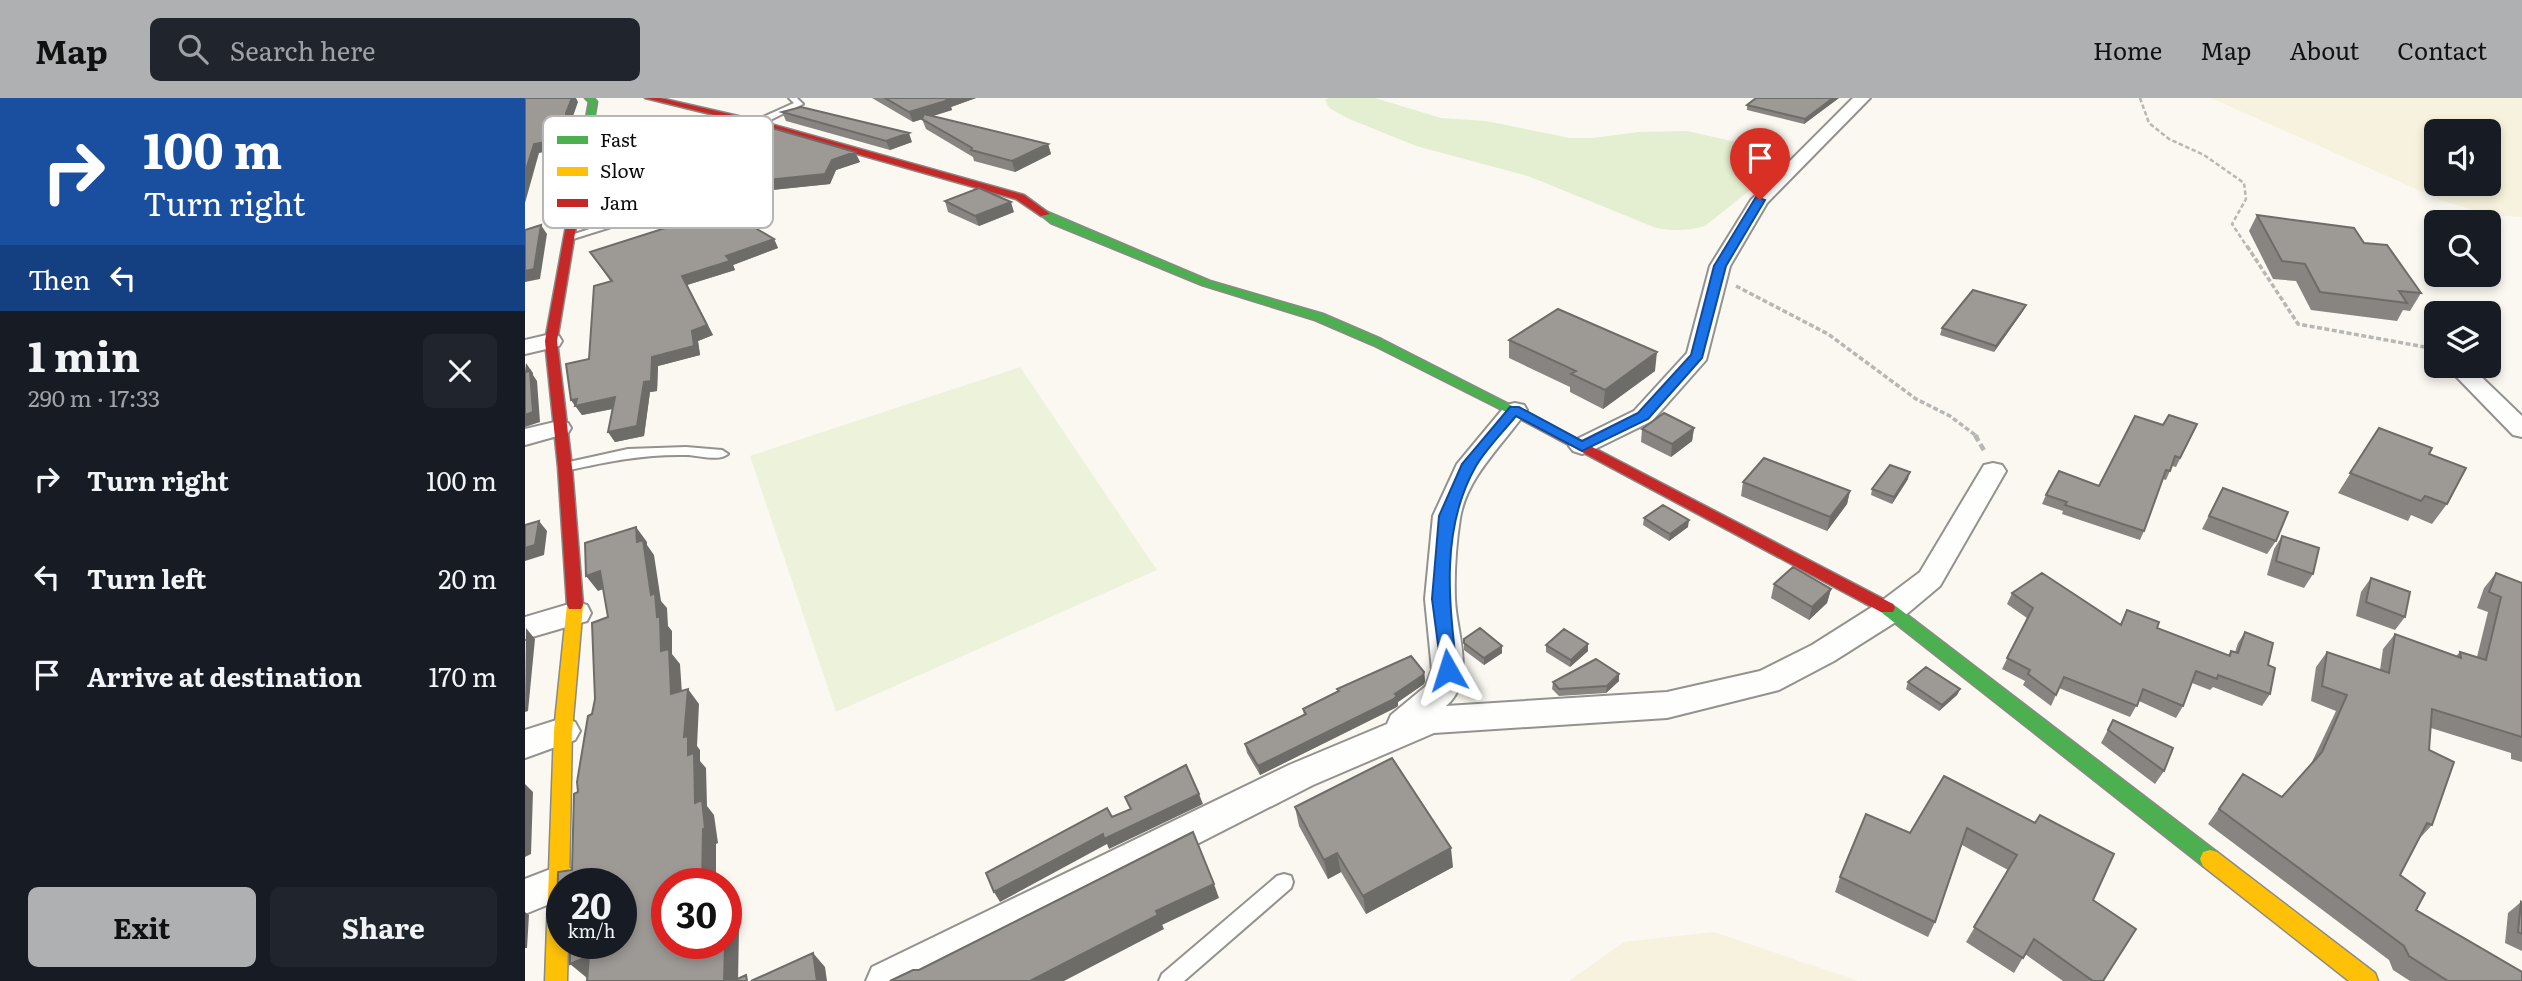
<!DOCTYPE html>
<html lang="en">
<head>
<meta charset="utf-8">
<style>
  body { margin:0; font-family:Literata,serif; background:#20242c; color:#f1f3f6; height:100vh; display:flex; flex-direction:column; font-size:26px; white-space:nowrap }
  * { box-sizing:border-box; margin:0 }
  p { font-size:23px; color:#9ea1a6 }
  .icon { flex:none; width:38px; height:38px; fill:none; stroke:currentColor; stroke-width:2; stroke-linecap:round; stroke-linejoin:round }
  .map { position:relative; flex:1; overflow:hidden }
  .panel { display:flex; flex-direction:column; background:#171b24; width:525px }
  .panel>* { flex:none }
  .top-card { background:#1a4fa0; color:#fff; overflow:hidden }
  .controls { position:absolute; left:1899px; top:21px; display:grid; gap:14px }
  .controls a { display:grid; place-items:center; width:77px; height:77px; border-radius:10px; background:#171b24; box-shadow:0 4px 10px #0003; font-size:35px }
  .speed { position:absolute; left:21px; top:770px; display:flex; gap:14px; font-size:35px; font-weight:700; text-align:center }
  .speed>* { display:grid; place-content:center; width:91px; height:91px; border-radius:50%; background:#171b24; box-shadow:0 4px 10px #0003; line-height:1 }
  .speed small { font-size:18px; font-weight:400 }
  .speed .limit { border:10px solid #d22; background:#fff; color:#111 }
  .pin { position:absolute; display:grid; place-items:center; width:60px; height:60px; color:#fff; margin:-72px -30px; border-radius:50% 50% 50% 0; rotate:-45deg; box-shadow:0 0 7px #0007 }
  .pin .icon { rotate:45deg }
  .me { position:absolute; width:77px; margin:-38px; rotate:354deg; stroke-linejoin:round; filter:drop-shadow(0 0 5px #0008) }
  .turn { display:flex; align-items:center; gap:24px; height:147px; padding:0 28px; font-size:32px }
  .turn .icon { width:91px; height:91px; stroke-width:2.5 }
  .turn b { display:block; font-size:49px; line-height:60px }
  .then { display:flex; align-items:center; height:66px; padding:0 28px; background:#0003; gap:14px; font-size:26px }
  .round { display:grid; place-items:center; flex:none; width:74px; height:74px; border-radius:10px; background:#20242c }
  .head { display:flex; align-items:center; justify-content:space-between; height:119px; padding:0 28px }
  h1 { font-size:42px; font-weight:700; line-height:52px }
  .action { display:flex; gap:14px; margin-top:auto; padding:14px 28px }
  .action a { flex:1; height:80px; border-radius:10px; background:#afb0b1; color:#111; font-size:28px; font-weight:700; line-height:80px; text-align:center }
  .action a+a { background:#20242c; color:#f1f3f6 }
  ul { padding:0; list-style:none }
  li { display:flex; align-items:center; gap:21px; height:98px; padding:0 28px }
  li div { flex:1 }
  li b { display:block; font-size:26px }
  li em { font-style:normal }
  header { display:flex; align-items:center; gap:42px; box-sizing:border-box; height:98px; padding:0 35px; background:#afb0b1; color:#111 }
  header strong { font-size:33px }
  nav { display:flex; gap:38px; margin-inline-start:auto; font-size:24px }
  .search { width:490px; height:63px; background:#20242c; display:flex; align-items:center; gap:18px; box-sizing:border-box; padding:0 24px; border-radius:10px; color:#9ea1a6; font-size:26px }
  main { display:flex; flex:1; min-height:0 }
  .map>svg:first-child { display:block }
  .farmland { fill:#f6f2dd; fill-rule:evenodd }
  .green { fill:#e4efd1 }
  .pitch { fill:#edf3db }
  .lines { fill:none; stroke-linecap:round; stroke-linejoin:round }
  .lane-casing { stroke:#93928f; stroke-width:4 }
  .street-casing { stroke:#93928f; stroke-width:4 }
  .fast-casing { stroke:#8a8985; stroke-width:3 }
  .slow-casing { stroke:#8a8985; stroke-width:3 }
  .jam-casing { stroke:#8a8985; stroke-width:3 }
  .path-far2 { stroke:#b7b7b5; stroke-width:2.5; stroke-dasharray:4.5 2.5; stroke-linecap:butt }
  .path-far1 { stroke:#b7b7b5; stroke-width:3.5; stroke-dasharray:5 2.5; stroke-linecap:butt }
  .path { stroke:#b7b7b5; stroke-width:4.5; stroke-dasharray:7 3.5; stroke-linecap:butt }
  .lane { fill:#fefefd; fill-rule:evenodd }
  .street { fill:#fefefd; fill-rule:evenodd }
  .fast { fill:#4caf50; fill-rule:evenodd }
  .slow { fill:#ffc107; fill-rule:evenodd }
  .jam { fill:#c62828; fill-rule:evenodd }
  .wall { fill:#878481 }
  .shaded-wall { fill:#6e6c69 }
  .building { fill:#9d9a96; stroke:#6e6c69; stroke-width:2 }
  .route { fill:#1a73e8; stroke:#114b97; stroke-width:2 }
  .key { fill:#fff; stroke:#b6b6b6; stroke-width:2 }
  .key-label { font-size:19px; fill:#0c0c0c }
</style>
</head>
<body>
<header>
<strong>Map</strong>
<div class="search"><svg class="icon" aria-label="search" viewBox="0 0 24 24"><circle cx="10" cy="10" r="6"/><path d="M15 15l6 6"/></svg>Search here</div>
<nav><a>Home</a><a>Map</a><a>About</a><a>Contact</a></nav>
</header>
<main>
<section class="panel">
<div class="top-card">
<div class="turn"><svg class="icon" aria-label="right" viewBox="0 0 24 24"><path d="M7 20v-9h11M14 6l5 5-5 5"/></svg><div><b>100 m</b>Turn right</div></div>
<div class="then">Then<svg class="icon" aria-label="left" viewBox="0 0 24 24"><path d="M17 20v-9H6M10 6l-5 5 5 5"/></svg></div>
</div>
<div class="head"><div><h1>1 min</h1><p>290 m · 17:33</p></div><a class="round"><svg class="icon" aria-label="close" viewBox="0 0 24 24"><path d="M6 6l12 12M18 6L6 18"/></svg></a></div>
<ul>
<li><svg class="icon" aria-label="right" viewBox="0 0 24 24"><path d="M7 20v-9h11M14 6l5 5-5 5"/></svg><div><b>Turn right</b></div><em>100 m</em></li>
<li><svg class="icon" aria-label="left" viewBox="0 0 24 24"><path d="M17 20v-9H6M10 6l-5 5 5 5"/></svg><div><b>Turn left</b></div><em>20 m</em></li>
<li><svg class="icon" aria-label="arrive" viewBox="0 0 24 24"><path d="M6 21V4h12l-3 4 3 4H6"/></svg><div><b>Arrive at destination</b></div><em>170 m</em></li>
</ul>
<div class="action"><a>Exit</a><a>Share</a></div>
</section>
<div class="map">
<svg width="1997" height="883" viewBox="0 0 1997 883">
  <rect width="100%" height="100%" fill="#faf8f0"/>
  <path class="farmland" d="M1686,0H1997V119L1967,117L1918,103ZM1911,33H1964V86H1911Z
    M1189,834L1333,883H1044L1099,844Z"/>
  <path class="green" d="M803,0H850L916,20L961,23L1045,40H1068L1113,34L1162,33L1269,57L1180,128C1164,133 1147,133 1131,130L1003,78L891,48L822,20L804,10L800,2Z"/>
  <path class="pitch" d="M495,269L632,472L311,614L225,358Z"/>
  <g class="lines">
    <defs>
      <path id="lane" d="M264,0H272L278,6L235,27H229V23L269,5Z
        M204,86L209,89L207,91L48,141L40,139Z
        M161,349L197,352L203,356C194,364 173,357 161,357C119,356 80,364 40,373L34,369L35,366L103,351Z
        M759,776L766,778L768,784L766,790L659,883H634L637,876L752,778Z"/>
      <path id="street" d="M1328,0H1345L1242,105L1205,168L1181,262L1127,323L1066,353L1057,356L1048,353L1044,348L1048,343L1109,313L1162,255L1185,168L1226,102Z
        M26,236L34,238L37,243L34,248L0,256V242Z
        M1921,268H1945L1997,318V339L1988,337Z
        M990,305L999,307L1002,312C979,346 942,378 935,420C931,446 929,475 930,501C931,535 952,581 921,608L1142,594L1235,573L1287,547L1355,504L1395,474L1459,367L1468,365L1477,367L1481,373L1415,488L1377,520L1309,563L1254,592L1142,620L909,635L788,687L403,883H341L347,869L764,667L862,626L866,617L901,588L907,572L900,501L908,418L932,366L981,307Z
        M34,323L43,325L46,330L43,335L0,347V331Z
        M51,504L62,507L66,515L62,523L0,541V519Z
        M38,620L50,624L55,633L50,642L0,660V632Z
        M36,767L49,772L54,786H37V801L0,816V781Z"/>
      <path id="fast" d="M60,0H69L72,4L53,117L48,120L43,117L64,4Z
        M520,113L685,183L798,216L856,241L1011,320L1009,323H999L848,247L790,222L677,187L526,125L515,116Z
        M1362,504L1368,506L1692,754L1695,761L1692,768L1685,770L1678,768L1356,514L1354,510L1356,506Z"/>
      <path id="slow" d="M50,501L56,503L58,507L47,633L44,786H37V845H43L42,883H20L29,633L42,507L44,503Z
        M1685,752L1692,754L1850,875L1853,883H1824L1678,768L1675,761L1678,754Z"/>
      <path id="jam" d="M120,0H135L235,23L499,97L525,116L516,118L491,101L230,27Z
        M48,114L53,117L32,243L47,369L58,507L56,511H44L42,507L33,369L20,243L43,117Z
        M1004,316L1368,506L1370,510L1368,514H1356L999,323L997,320Z"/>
    </defs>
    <use href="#lane" class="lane-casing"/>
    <use href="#street" class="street-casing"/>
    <use href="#fast" class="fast-casing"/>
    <use href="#slow" class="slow-casing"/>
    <use href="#jam" class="jam-casing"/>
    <path class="path-far2" d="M1615,0L1624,25L1644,41L1679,57L1719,85L1721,101L1707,126L1723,150"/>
    <path class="path-far1" d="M1722,148L1773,226L1911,251
      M1211,188L1303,236L1391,301L1425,318L1453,339"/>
    <path class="path" d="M1450,337L1460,354"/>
    <use href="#lane" class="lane"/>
    <use href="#street" class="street"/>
    <use href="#fast" class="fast"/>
    <use href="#slow" class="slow"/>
    <use href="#jam" class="jam"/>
  </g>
  <path class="wall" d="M347,0H451L426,9L427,12L408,18L523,46L526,56L490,74L449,63L448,59L401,31L397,21L388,24Z
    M1314,0L1279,26L1222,12V7Z
    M257,14L387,44L365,52L261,23Z
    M180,35L330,54L335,64L311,72L305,86L188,98L184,90H181L159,65L154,55L188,46L185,44Z
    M131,87L138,104L137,105L142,117L233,131H232L249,141L253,150L208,167L210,172L162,187L188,237L173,243L175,257L133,268L132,293L125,294L119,338L90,344L83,334L88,311L57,317L46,302L64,261L86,184L65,154L144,129L127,118L122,110L116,112L98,100L95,95Z
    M420,103L489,114L454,128L423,114Z
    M1732,117L1839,145L1896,195L1885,213L1878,212L1872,223L1786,212L1771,183L1748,181L1724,133Z
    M1501,207L1498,213L1469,254L1415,237L1417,230Z
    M984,242L1130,273L1078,311L1045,294V289L984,260Z
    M1672,326L1651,369L1647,368L1641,382L1638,381L1619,433L1615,442L1537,416L1538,413L1517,406L1521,397L1574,388L1638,327Z
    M1169,330L1167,343L1146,359L1116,344L1117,331Z
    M1854,330L1904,356L1922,406L1907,426L1886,417L1883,423L1813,395Z
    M1383,381L1367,406L1346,397L1347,391Z
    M1218,384L1325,393L1322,406L1302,433L1216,398Z
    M1698,390L1751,443L1742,456L1677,431Z
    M1119,420L1163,429L1144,443L1118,427Z
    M1757,438L1788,476L1779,490L1742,477L1749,451Z
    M1971,475L1997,485V664L1986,661V655L1906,630L1904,652L1907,727L1893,742L1875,777L1891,812L1997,883H1885L1868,872L1864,862L1683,726L1718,676L1757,699L1786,666L1811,613L1786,603L1791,569L1802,554L1855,572L1858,551L1870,536L1931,558L1935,554L1952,559L1963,514L1952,510L1959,490Z
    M1846,480L1880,519L1870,532L1831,518L1836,494Z
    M1249,486L1306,491L1302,505L1284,522L1246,500Z
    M1487,495L1595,526L1602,512L1632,530L1703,557L1706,553L1710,554L1713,545L1720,534L1743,567L1745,596L1737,608L1688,589L1685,592L1667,585L1658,608L1651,620L1614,603L1605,619L1534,590L1526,608L1498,587L1500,583L1477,571L1502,520L1482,506Z
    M939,541L977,548V555L959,567L939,552Z
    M1063,546V553L1045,569L1021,554V547Z
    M899,574L900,583L899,586L873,604V608L870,610L735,677L722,655L720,646L779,618L778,611L813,594L812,591Z
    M1094,576V583L1081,595L1034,598L1027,591L1028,584Z
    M1383,584L1435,591L1432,597L1414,613L1381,591Z
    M1588,622L1639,673L1630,686L1576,645Z
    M1419,678L1568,802L1578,883H1538L1500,856L1489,875L1441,844L1483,772L1437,747L1410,824L1403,839L1310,794L1315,779L1385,735Z
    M770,709L928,769L841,816L816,774L803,781L774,728Z
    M1996,804L1997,805V853L1980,845L1983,815Z"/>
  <path class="shaded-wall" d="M47,0H51L53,4L46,24V49L14,55L0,105V75L9,46L41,15Z
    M420,0H451L426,9L427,12L388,24L384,14Z
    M1308,0H1314L1279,26L1280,21Z
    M384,35L387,44L365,52L361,43Z
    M523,46L526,56L490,74L487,63Z
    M330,54L335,64L311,72L305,86L188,98L184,90H181L176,80L213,69L218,79L307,62Z
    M131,87L138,104L137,105L141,113L145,124L141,118L137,105L116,112L113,106Z
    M486,104L489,114L454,128L450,118Z
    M229,122L233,131L225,133L220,124Z
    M16,127L22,136L15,181L0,184V173Z
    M249,141L253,150L208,167L210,172L162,187L188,237L173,243L175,257L133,268L132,293L125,294L119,338L90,344L83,334L119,284L127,259L157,178L201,158Z
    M1501,207L1498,213L1469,254L1471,248Z
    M1132,254L1130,273L1078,311L1080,292Z
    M1,265L8,275V277L12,283L15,324L0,329V274Z
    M90,299L96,309L57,317L46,302L52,301Z
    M1169,330L1167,343L1146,359L1147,346Z
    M1385,374L1383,381L1367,406L1369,399Z
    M1325,393L1322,406L1302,433L1305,419Z
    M1164,422L1163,429L1144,443L1145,436Z
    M14,423L22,433L19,457L0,463V450Z
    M111,429L122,444V447L129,457L136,503L142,510L143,528L147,533V556L155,566L158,611L146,596L136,553L132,519L112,444Z
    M75,473L87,488L73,493L61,478Z
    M1306,491L1302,505L1284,522L1287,509Z
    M1,530L10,541L3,613L0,614Z
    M1063,546V553L1045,569L1046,562Z
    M977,548V555L959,567V560Z
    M899,574L900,583L899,586L873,604V608L870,610L735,677L733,668L870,596Z
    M1094,576V583L1081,595L1082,588Z
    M163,591L174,606L172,648L175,652V663L181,670L182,708L189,717L193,745L191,746V786H178V731L170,705L159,639Z
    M1435,591L1432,597L1414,613L1417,607Z
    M0,686L8,694L6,756L0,759Z
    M674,696L678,706L584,751L582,746L475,804L469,794L578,736Z
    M926,750L928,769L841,816L838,798Z
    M812,755L816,774L803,781L799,762Z
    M689,786L694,800L637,827L631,813Z
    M201,791L204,794L208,825L214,831L213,883H199L200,845H201Z
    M0,814L4,817L2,850H0Z
    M633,817L639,831L539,883H505Z
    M288,855L300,869L302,883H292Z
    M64,858L80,872L62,880L45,866Z"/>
  <path class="building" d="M0,0H47L41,15V40L9,46L0,75Z
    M360,0H420L424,2L384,14Z
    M1231,0H1308L1280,21L1222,7Z
    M276,9L384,35L361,43L257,14Z
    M399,16L523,46L487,63L446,52L447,50L397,21Z
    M222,23L330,54L307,62L300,76L183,88L222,76L224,72L213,69L176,80L154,55L194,45L180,35Z
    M454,90L486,104L450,118L420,103Z
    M195,100L229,122L220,124L249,141L201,158L205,163L157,178L182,227L167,233L169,248L127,259L126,283L119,284L112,328L83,334L90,299L50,308L52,301L46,302L41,266L64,261L69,188L87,183L65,154L150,127L122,109L136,105L141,118Z
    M1732,117L1829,130L1839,145L1862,147L1896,195L1874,193L1882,205L1795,194L1780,166L1757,163Z
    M16,127L9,171L0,173V132Z
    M1448,192L1501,207L1471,248L1417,230Z
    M1033,211L1132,254L1080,292L1046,276L1051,273L984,242Z
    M5,273L8,314L0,317V274Z
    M1139,315L1169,330L1147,346L1117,331Z
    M1644,317L1672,326L1655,360L1650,358L1645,373L1641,372L1619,433L1540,407L1542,404L1521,397L1534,373L1574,388L1610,318L1638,327Z
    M1854,330L1907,350L1904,356L1941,370L1922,406L1900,398L1896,403L1825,375Z
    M1239,360L1325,393L1305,419L1218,384Z
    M1365,367L1385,374L1369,399L1347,391Z
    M1698,390L1763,414L1751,443L1684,418Z
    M1138,407L1164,422L1145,436L1119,420Z
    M14,423L10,447L0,450V427Z
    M111,429L112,444L118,442L126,497L130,495L132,519L135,518L136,553L144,551L146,596L163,591L159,639L163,638V657L169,655L170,705L177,702L180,730L178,731L177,785L191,779L192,786H142V845H200L199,883H62L64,858L45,866V845H96V786H37V829L33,828L35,817L32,818L33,774L47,772L49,696L53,694L52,684L63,618L67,616L70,601L67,525L83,519L75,473L61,478L60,445Z
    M1757,438L1794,450L1788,476L1751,463Z
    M1268,469L1306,491L1287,509L1249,486Z
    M1517,475L1596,527L1602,512L1634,524L1632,530L1705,558L1706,553L1713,555L1720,534L1748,545L1743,567L1750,570L1745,596L1693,577L1692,581L1671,573L1658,608L1618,591L1612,608L1539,579L1531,597L1503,576L1505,572L1482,560L1508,510L1487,495Z
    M1971,475L1997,485V639L1907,611L1904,652L1929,664L1907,727L1902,725L1875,777L1900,795L1891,812L1997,874V883H1923L1884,858L1879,848L1694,711L1718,676L1757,699L1797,654L1822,597L1797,588L1802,554L1864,575L1870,536L1936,560L1935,554L1961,562L1976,499L1964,494Z
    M1846,480L1885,494L1880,519L1841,504Z
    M955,530L977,548L959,560L939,545V541Z
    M1039,531L1063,546L1046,562L1021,547Z
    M886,558L899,574L898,577L870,596L872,598L869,601L733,668L720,646L781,616L778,611L814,593L812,591Z
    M1071,561L1094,576L1082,588L1034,591L1028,584Z
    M1401,569L1435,591L1417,607L1383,584Z
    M1588,622L1648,650L1639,673L1583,632Z
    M867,660L926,750L838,798L812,755L799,762L770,709Z
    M661,667L674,696L579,741L578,736L469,794L461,775L582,710L587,719L606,711L600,699Z
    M1419,678L1510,725L1515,717L1589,756L1568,802L1611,831L1578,883H1568L1509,841L1498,860L1449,829L1492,757L1442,730L1410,824L1315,779L1341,716L1385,735Z
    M668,734L689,786L631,813L633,817L505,883H365L388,872H394Z
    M1996,804L1997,805V836L1993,834Z
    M288,855L292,883H226Z
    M221,877L222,883H208Z"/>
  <path class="route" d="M1231,99L1240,102L1201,168L1177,260L1123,321L1057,353L991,318C978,334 961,351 951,368C915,431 924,504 932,572L930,577H917L907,501L914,418L937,366L985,309H994L1057,343L1113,315L1166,257L1189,168Z"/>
  <rect x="18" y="18" width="230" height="112" rx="10" class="key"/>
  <rect x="32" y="38" width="31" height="8" fill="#4caf50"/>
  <rect x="32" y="69" width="31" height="9" fill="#ffc107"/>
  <rect x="32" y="101" width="31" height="8" fill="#c62828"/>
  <g class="key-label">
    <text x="75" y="49">Fast</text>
    <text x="75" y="80">Slow</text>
    <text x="75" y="112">Jam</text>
  </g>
</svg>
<div class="controls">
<a><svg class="icon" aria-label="sound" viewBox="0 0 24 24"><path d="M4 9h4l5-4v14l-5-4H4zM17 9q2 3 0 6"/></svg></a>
<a><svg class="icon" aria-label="search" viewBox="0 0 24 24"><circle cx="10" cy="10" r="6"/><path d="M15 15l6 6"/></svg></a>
<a><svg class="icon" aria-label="layers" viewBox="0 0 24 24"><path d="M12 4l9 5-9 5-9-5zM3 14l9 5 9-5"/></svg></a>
</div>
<div class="speed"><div>20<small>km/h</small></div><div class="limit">30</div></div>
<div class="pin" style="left:1235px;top:102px;background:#d93025"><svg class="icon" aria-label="arrive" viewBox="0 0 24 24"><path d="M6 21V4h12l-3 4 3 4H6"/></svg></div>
<svg class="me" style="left:923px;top:572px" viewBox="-20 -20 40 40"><path d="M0-17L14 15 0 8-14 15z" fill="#1a73e8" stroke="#fff" stroke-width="4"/></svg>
</div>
</main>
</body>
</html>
